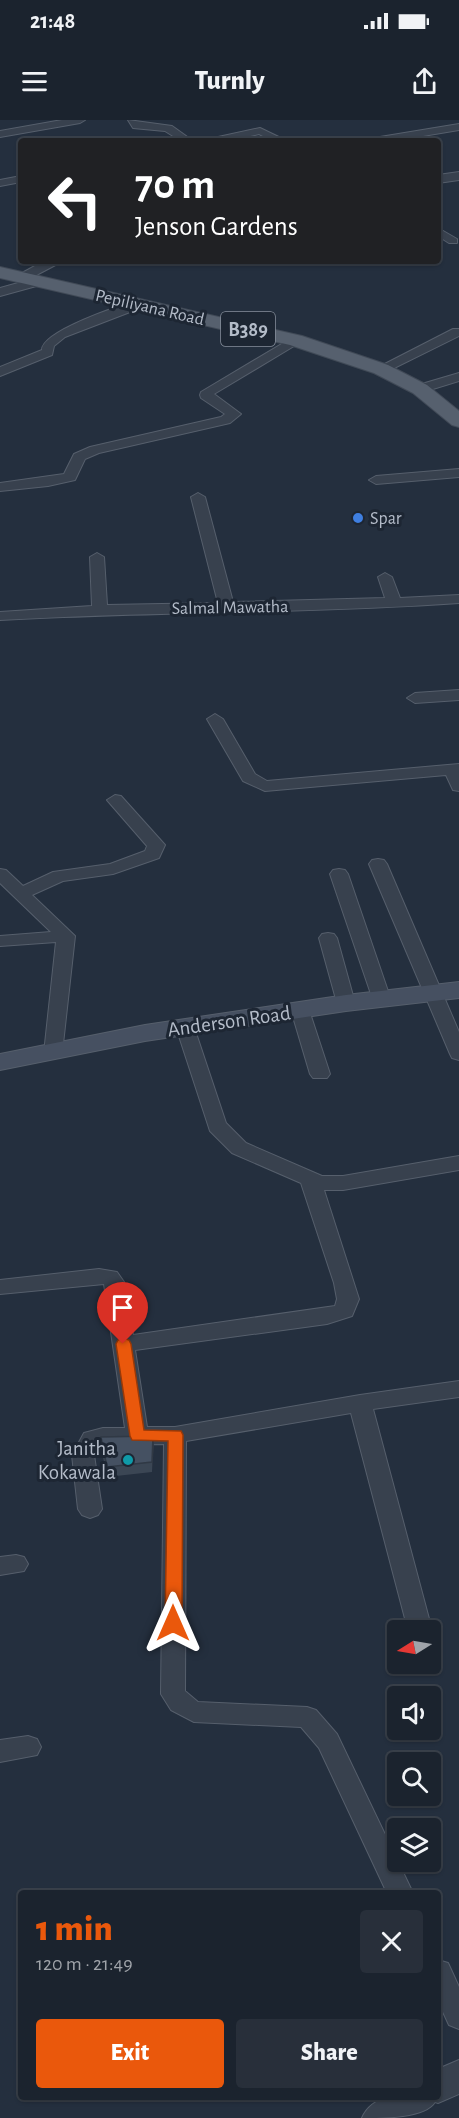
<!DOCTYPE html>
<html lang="en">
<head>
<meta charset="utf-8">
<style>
  body { margin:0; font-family:"Alegreya Sans",sans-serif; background:#282f3a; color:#f1f3f6; height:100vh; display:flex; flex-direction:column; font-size:22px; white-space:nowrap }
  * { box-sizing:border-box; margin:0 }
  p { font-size:20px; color:#a0a4aa }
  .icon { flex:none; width:33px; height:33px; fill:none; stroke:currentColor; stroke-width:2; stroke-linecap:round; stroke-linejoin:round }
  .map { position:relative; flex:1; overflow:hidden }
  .details { position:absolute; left:18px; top:1770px; width:423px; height:210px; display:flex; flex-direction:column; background:#1b232e; border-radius:6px; box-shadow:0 2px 4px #0004,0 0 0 2px #39404a }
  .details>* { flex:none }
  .hud { position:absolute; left:18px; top:18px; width:423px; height:126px; border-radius:6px; box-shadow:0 2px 4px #0004,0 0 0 2px #39404a; background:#202124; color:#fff; overflow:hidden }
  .needle { width:39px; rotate:259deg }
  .controls { position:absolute; left:387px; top:1500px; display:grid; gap:12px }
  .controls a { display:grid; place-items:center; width:54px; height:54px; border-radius:6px; background:#1b232e; box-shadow:0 2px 4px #0004,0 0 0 2px #39404a; font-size:30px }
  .pin { position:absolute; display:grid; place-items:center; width:51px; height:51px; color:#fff; margin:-62px -26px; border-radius:50% 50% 50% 0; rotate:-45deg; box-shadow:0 0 6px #0007 }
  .pin .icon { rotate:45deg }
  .me { position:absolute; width:66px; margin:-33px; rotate:0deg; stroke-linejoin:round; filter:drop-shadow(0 0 4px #0008) }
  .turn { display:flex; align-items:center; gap:21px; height:126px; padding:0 18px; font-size:27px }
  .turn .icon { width:78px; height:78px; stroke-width:2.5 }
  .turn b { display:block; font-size:42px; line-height:51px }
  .round { display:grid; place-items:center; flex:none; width:63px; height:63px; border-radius:6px; background:#282f3a }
  .head { display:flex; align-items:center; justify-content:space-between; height:102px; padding:0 18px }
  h1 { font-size:36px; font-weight:800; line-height:45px; color:#ea580c }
  .action { display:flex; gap:12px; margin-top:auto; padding:12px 18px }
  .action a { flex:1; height:69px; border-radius:6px; background:#ea580c; color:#fff; font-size:24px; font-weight:800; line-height:69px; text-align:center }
  .action a+a { background:#282f3a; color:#f1f3f6 }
  .status { display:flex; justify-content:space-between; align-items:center; height:42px; padding:0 30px; background:#1b232e; direction:ltr }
  .status svg { height:16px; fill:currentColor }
  header { display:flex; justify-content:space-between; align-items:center; height:78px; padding:0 18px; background:#1b232e; font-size:27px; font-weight:800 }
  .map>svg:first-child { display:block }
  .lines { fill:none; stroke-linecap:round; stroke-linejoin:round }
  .minor-casing { stroke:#565f6c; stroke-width:2 }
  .tertiary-casing { stroke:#565f6c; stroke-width:2 }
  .secondary-casing { stroke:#565f6c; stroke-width:2 }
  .primary-casing { stroke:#414a57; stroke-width:2 }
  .minor { fill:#38414e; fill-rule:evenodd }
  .tertiary { fill:#38414e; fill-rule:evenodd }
  .secondary { fill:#465061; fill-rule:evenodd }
  .primary { fill:#56606e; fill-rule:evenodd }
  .wall { fill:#3b4654 }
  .shaded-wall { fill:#303945 }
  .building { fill:#455162; stroke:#303945; stroke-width:1.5 }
  .route { fill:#ea580c; stroke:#983908; stroke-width:1.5 }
  .shop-dot { fill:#3f7fe0; stroke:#1d2633; stroke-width:2 }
  .culture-dot { fill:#0f9aa8; stroke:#1d2633; stroke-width:2 }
  .labels { text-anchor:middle; stroke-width:6; stroke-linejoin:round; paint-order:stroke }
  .far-street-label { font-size:18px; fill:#b4bcc9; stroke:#1d2633 }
  .far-poi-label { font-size:18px; fill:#b4bcc9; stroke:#1d2633; text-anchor:start }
  .shield { fill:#1d2633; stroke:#878f9c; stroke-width:1.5 }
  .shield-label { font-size:20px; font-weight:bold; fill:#b4bcc9 }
  .street-label { font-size:21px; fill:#b4bcc9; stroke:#1d2633 }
  .poi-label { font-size:21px; fill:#b4bcc9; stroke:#1d2633; text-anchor:end }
</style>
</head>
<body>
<div class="status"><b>21:48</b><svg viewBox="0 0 49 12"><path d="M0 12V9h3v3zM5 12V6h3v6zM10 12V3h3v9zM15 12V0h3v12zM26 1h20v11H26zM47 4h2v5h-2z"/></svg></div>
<header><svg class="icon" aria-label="menu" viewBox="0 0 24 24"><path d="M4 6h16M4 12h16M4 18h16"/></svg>Turnly<svg class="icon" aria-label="share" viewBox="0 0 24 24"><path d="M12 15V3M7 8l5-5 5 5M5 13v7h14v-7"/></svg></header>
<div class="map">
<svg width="459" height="1998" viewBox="0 0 459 1998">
  <rect width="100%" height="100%" fill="#242f3e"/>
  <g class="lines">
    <defs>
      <path id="minor" d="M62,0H85L80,3L0,17V11Z
        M128,0L172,6L193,21H181L165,11L133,8Z
        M459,4V10L393,21H369L374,18Z
        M260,8L287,21H273L259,14L228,21H208L209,19Z
        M21,56V62L0,66V60Z
        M438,108L457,119V123H449L438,116Z
        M36,158L40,159V165L0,176V168Z
        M139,180L145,184L143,187L65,217L54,226L52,235L0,256V247L42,230C42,211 121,185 139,180Z
        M453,209H459V216L386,252L381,253L375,249Z
        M295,216L301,220L299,223L214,274L241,294L230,303L99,333L85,339L75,360L48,366L0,371V363L64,354L74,334L90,327L221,297L225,294L201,278L200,275L201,272Z
        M459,253V261L420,273L414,269L415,266Z
        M459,349V357L376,364L369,360L376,356Z
        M198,373L205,377L233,482L385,478L378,457L385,453L392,457L400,478L459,475V483C306,494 153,491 0,500V492L92,486L90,437L97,433L104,437L107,485L218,483L191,377Z
        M459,570V580L415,583L407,578L415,573Z
        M215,594L223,599L255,654L267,661L459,644V671L453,670L446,655L265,671L243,661L207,599Z
        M115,675L121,676L165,725L159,738L113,754L63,761L32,775L75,816L62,933L60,937H46L44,933L56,822L0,826V816L51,812L0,763V749L6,750L23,766L53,752L110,744L145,731L147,726L107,680Z
        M378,739L384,740L387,744L459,912V940L452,938L450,934L369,744L372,740Z
        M339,749L345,750L348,754L391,880L389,884H375L373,880L330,754L333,750Z
        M328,813L334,814L337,818L355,883L353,887H339L337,883L319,818L322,814Z
        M300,884L307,886L309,890L330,954L327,958H313L310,954L291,890L293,886Z
        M185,901L192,903L194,907L226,1003L246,1023L322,1056H343L459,1036V1050L343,1070H324L359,1179L352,1196L327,1204L135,1230L147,1307H175L360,1275L459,1261V1277L373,1289L432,1510L430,1513V1510H408L351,1293L186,1321L185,1571L198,1582L307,1587L316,1590L337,1614L413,1773H387L319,1628L301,1607L194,1602L171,1590L161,1574L164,1324L100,1325L94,1335L102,1389L98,1395L90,1398L82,1395L78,1389L72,1335L84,1313L103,1308H125L104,1164L0,1174V1160L99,1149L117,1152L124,1162L133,1215L335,1186L337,1179L334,1163L301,1063L232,1033L210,1011L176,907L178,903Z
        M16,1435L24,1437L28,1444L24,1451L0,1455V1437Z
        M28,1616L37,1619L41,1627L37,1635L0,1642V1620Z
        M438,1840L448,1843L459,1867V1909L449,1905L438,1881Z"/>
      <path id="tertiary" d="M459,52V60L438,63V55Z
        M44,141H63L25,161H15L13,158Z
        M459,1940V1974L438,1983L435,1982C425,1998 384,1998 362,1998C375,1969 411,1977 438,1977V1949Z"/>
      <path id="secondary" d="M459,862V878L346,891L145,921L0,950V934L145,905L346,875Z"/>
      <path id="primary" d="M0,147L302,216L388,245L427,265L459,291V307L452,305L413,273L374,253L290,225L0,158Z"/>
    </defs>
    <use href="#minor" class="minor-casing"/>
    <use href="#tertiary" class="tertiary-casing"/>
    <use href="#secondary" class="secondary-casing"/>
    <use href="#primary" class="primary-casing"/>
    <use href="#minor" class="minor"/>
    <use href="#tertiary" class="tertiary"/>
    <use href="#secondary" class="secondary"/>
    <use href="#primary" class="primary"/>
  </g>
  <path class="wall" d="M153,1316L152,1352L107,1357L101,1327V1317Z"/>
  <path class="shaded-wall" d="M153,1316L154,1326L152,1352V1342Z"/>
  <path class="building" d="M153,1316L152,1342L107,1347L101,1317Z"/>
  <path class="route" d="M123,1218L129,1220L131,1224L144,1310L181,1311L183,1315L182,1503L179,1508L173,1510L167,1508L165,1503L168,1321L132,1320L130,1316L116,1224L118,1220Z"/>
  <circle class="shop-dot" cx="358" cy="398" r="6"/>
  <circle class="culture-dot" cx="128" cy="1340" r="6"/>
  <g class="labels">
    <g class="far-street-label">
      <text transform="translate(150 187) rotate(13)" y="6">Pepiliyana Road</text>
      <text transform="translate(230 487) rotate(-1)" y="6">Salmal Mawatha</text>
    </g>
    <g class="far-poi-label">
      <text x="370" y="404">Spar</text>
    </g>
    <rect class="shield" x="221" y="192" width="54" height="34" rx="4.5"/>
    <g class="shield-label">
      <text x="248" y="216">B389</text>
    </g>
    <g class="street-label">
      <text transform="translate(229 901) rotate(-8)" y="7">Anderson Road</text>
    </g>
    <g class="poi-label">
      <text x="116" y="1335">Janitha<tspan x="116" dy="24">Kokawala</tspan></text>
    </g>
  </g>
</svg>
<div class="controls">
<a><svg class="needle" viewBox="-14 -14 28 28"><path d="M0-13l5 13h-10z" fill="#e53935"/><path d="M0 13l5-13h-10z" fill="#a0a4aa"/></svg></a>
<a><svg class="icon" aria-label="sound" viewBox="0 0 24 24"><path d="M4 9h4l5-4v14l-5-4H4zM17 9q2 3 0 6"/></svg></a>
<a><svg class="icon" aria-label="search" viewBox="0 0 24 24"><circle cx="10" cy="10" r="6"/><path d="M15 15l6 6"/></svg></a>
<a><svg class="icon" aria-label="layers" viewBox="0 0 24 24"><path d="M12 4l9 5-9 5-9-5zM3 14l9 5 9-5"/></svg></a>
</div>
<div class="pin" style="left:123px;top:1224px;background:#d93025"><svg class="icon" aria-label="arrive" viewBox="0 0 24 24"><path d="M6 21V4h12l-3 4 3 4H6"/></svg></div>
<svg class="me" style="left:173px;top:1503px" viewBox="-20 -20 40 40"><path d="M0-17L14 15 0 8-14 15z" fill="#ea580c" stroke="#fff" stroke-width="4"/></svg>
<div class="hud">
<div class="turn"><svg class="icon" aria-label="left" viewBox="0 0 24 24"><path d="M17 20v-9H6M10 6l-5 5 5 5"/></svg><div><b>70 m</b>Jenson Gardens</div></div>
</div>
<section class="details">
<div class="head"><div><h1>1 min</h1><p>120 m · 21:49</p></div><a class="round"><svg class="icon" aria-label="close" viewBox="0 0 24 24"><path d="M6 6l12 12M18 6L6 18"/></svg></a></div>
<div class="action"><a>Exit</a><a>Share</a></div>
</section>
</div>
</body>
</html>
